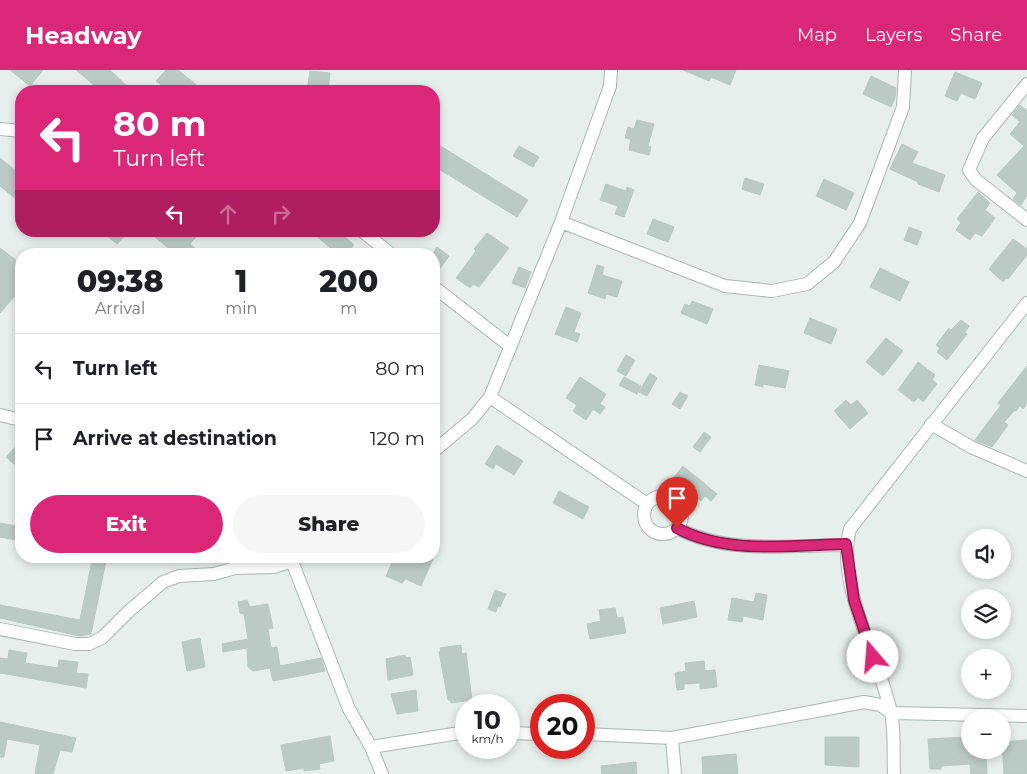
<!DOCTYPE html>
<html lang="en">
<head>
<meta charset="utf-8">
<style>
  body { margin:0; font-family:Montserrat,sans-serif; background:#f6f6f6; color:#202124; height:100vh; display:flex; flex-direction:column; font-size:19px; white-space:nowrap }
  * { box-sizing:border-box; margin:0 }
  p { font-size:16px; color:#757577 }
  .icon { flex:none; width:28px; height:28px; fill:none; stroke:currentColor; stroke-width:2; stroke-linecap:round; stroke-linejoin:round }
  .map { position:relative; flex:1; overflow:hidden }
  .panel { position:absolute; left:15px; top:178px; width:425px; height:315px; display:flex; flex-direction:column; background:#fff; border-radius:20px; box-shadow:0 2px 8px #0003 }
  .panel>* { flex:none }
  .banner { position:absolute; left:15px; top:15px; width:425px; height:152px; border-radius:20px; box-shadow:0 2px 8px #0003; background:#db2777; color:#fff; overflow:hidden }
  .buttons { position:absolute; left:961px; top:459px; display:grid; gap:10px }
  .buttons a { display:grid; place-items:center; width:50px; height:50px; border-radius:50%; background:#fff; box-shadow:0 2px 8px #0003; font-size:25px }
  .speed { position:absolute; left:455px; top:624px; display:flex; gap:10px; font-size:25px; font-weight:700; text-align:center }
  .speed>* { display:grid; place-content:center; width:65px; height:65px; border-radius:50%; background:#fff; box-shadow:0 2px 8px #0003; line-height:1 }
  .speed small { font-size:12px; font-weight:400 }
  .speed .limit { border:8px solid #d22; background:#fff; color:#111 }
  .pin { position:absolute; display:grid; place-items:center; width:42px; height:42px; color:#fff; margin:-51px -21px; border-radius:50% 50% 50% 0; rotate:-45deg; box-shadow:0 0 5px #0007 }
  .pin .icon { rotate:45deg }
  .me { position:absolute; width:55px; margin:-28px; rotate:342deg; stroke-linejoin:round; filter:drop-shadow(0 0 4px #0008) }
  .turn { display:flex; align-items:center; gap:18px; height:105px; padding:0 15px; font-size:22px }
  .turn .icon { width:65px; height:65px; stroke-width:2.5 }
  .turn b { display:block; font-size:35px; line-height:42px }
  .lanes { display:flex; align-items:center; height:48px; padding:0 15px; background:#0003; justify-content:center; gap:25px; direction:ltr }
  .lanes .off { opacity:.35 }
  .eta { display:flex; justify-content:space-evenly; align-items:center; height:85px; text-align:center }
  .eta b { font-size:30px; font-weight:800; line-height:35px }
  .cta { display:flex; gap:10px; margin-top:auto; padding:10px 15px }
  .cta a { flex:1; height:58px; border-radius:30px; background:#db2777; color:#fff; font-size:20px; font-weight:800; line-height:58px; text-align:center }
  .cta a+a { background:#f6f6f6; color:#202124 }
  ul { padding:0; list-style:none }
  li { display:flex; align-items:center; gap:15px; height:70px; padding:0 15px; border-top:1px solid #e0e0e0 }
  li div { flex:1 }
  li b { display:block; font-size:19px }
  li em { font-style:normal }
  header { display:flex; align-items:center; gap:30px; box-sizing:border-box; height:70px; padding:0 25px; background:#db2777; color:#fff }
  header strong { font-size:24px }
  nav { display:flex; gap:28px; margin-inline-start:auto; font-size:18px }
  .map>svg:first-child { display:block }
  .building { fill:#bbcac5; stroke:#b8c8c3 }
  .lines { fill:none; stroke-linecap:round; stroke-linejoin:round }
  .minor-casing { stroke:#a8b7b4; stroke-width:14 }
  .minor { stroke:#fff; stroke-width:12 }
  .route-casing { stroke:#8e194d; stroke-width:12 }
  .route { stroke:#db2777; stroke-width:9 }
</style>
</head>
<body>
<header>
<strong>Headway</strong>
<nav><a>Map</a><a>Layers</a><a>Share</a></nav>
</header>
<div class="map">
<svg width="1027" height="704" viewBox="0 0 1027 704">
  <rect width="100%" height="100%" fill="#e6efec"/>
  <path class="building" d="M10,0H43L30,16Z
    M76,0H110L132,21H101Z
    M166,0H178L204,21H169L156,11Z
    M683,0H736L730,15L711,7L709,11Z
    M310,1L330,3L328,21H307Z
    M955,2L982,13L975,29L961,23L957,31L945,26Z
    M871,6L896,18L895,28L891,37L863,24Z
    M1020,35L1027,41V125L1021,135L1013,129L1017,123L997,105L1024,76L1010,64L1020,52L1012,45Z
    M637,50L654,54L648,76L651,77L649,85L629,80L631,69L625,68L628,57L634,59Z
    M434,72L528,130L517,147L434,96Z
    M902,74L918,82L912,93L945,105L939,122L918,114V112L890,99Z
    M519,76L539,87L533,97L513,86Z
    M0,88L21,105V133L0,116Z
    M745,108L764,114L760,125L742,119Z
    M824,109L854,123L846,140L816,126Z
    M606,114L626,121L627,117L634,120L624,147L615,144L618,136L600,130Z
    M978,122L990,133L985,140L995,148L982,166L975,163L970,170L956,160L961,153L957,149Z
    M653,149L674,157L668,172L647,164Z
    M909,157L922,162L917,175L904,170Z
    M101,161H129L117,174Z
    M148,161H201L190,174L202,184H175Z
    M311,161H338L354,175L346,184H337Z
    M487,163L509,178L479,217L473,214L470,218L456,208L476,181L474,179Z
    M1013,169L1027,179V185L1008,209L1006,208L1003,212L989,199Z
    M437,177L449,186L434,207V182Z
    M0,178L21,194V219L0,243Z
    M597,195L604,197L602,205L622,211L617,227L606,224L605,229L588,223Z
    M519,197L531,202L525,218L512,213Z
    M880,198L909,212L900,231L870,217Z
    M692,231L713,239L707,254L681,243L685,234L690,236Z
    M566,237L581,243L574,262L580,264L577,272L555,264Z
    M810,248L837,259L831,274L804,263Z
    M961,250L969,256L965,262L967,264L947,290L937,282L940,278L936,275L949,258L951,260Z
    M886,268L903,281L883,306L866,292Z
    M626,285L635,290L626,306L617,301Z
    M918,292L935,305L932,310L937,314L923,332L918,327L914,332L898,320Z
    M759,295L789,301L785,318L763,314V317L755,315Z
    M1027,296V333L1023,339L1020,336L1016,341L1015,340L1004,352L1008,355L992,377L975,370L1001,335L998,333Z
    M650,303L657,308L647,326L639,322Z
    M580,307L606,324L600,334L605,337L600,344L593,339L586,350L573,341L577,335L566,328Z
    M624,307L641,316L637,324L619,315Z
    M680,322L688,326L680,339L672,334Z
    M846,330L851,335L857,330L868,343L850,359L834,341Z
    M704,362L711,367L700,382L693,377Z
    M497,375L523,391L514,405L496,394L493,399L485,394Z
    M16,376L21,381V400L6,387Z
    M683,396L717,424L711,431L705,426L701,431L673,408Z
    M559,421L589,437L583,449L553,433Z
    M0,453L21,457V471L0,467Z
    M93,486H107L91,564L79,566L0,548V535L80,550Z
    M395,486H426L433,489L421,516L406,509L402,513L386,506Z
    M495,520L506,524L500,537L498,536L496,542L488,539Z
    M756,523L767,525L763,550L743,546L742,552L728,550L732,528L754,532Z
    M247,530L250,537L268,534L273,558L268,559L271,578L277,577L280,596L321,588L325,601L273,611L270,598L253,601L248,597L247,578L223,582L222,574L248,569L244,544L240,543L238,532Z
    M694,531L697,547L663,554L660,538Z
    M615,538L617,548L623,547L626,563L590,569L587,554L601,551L599,540Z
    M200,568L205,597L187,601L182,572Z
    M461,575L462,584L466,583L472,630L451,633L450,630H448L439,582H441L440,578Z
    M9,580L27,583L25,593L58,598L59,590L78,592L76,603L88,604L86,618L0,603V588L8,589Z
    M405,585L406,588L410,587L413,605L388,610L386,589Z
    M704,591L705,601L715,600L717,617L700,619V613L684,614V619L677,620L675,603L686,601L685,593Z
    M416,620L418,641L397,644L391,624Z
    M0,652L76,668L72,682L60,680L53,704H35L40,675L7,669L4,687H0Z
    M330,666L334,691L319,694L320,699L304,701V698L286,701L281,675Z
    M825,667H859V697L825,695Z
    M968,667L969,685L986,684L987,704H971L970,694L941,696V699H930L928,669Z
    M1027,670V704H1004L1002,672Z
    M736,684L738,704H703L702,687Z
    M636,692L637,704H602L601,696Z"/>
  <g class="lines">
    <defs>
      <path id="minor" d="M1027,14L983,68L969,100L976,110L1027,150
        M0,59L21,61
        M561,152L725,216L772,221L807,214L834,192L860,153L903,37L905,0
        M362,161L391,184
        M434,217L510,276
        M490,327L647,434
        M0,345L21,350
        M931,354L971,377L1027,401
        M434,381L472,349L490,327L561,152L610,16L611,0
        M644 445a19 19 0 1 1 38 0a19 19 0 1 1-38 0Z
        M677,458C727,485 792,475 846,475
        M290,486L349,639L371,677L382,704
        M0,559L75,574H89L102,568L129,541L163,512L179,506L214,504L235,498L274,497L292,491
        M509,663L541,664
        M584,664L672,668L864,632L880,635L892,643L1027,646
        M672,668L675,704
        M371,677L466,662
        M894,704C893,684 895,662 891,643C880,588 835,515 850,459L1027,233"/>
    </defs>
    <use href="#minor" class="minor-casing"/>
    <use href="#minor" class="minor"/>
  </g>
  <g class="lines">
    <defs>
      <path id="route" d="M677,458C726,485 792,475 846,474L854,530L873,587"/>
    </defs>
    <use href="#route" class="route-casing"/>
    <use href="#route" class="route"/>
  </g>
</svg>
<div class="buttons">
<a><svg class="icon" aria-label="sound" viewBox="0 0 24 24"><path d="M4 9h4l5-4v14l-5-4H4zM17 9q2 3 0 6"/></svg></a>
<a><svg class="icon" aria-label="layers" viewBox="0 0 24 24"><path d="M12 4l9 5-9 5-9-5zM3 14l9 5 9-5"/></svg></a>
<a>+</a>
<a>−</a>
</div>
<div class="speed"><div>10<small>km/h</small></div><div class="limit">20</div></div>
<div class="pin" style="left:677px;top:458px;background:#d93025"><svg class="icon" aria-label="arrive" viewBox="0 0 24 24"><path d="M6 21V4h12l-3 4 3 4H6"/></svg></div>
<svg class="me" style="left:873px;top:587px" viewBox="-20 -20 40 40"><circle r="19" fill="#fff"/><path d="M0-13L10 11 0 6-10 11z" fill="#db2777"/></svg>
<div class="banner">
<div class="turn"><svg class="icon" aria-label="left" viewBox="0 0 24 24"><path d="M17 20v-9H6M10 6l-5 5 5 5"/></svg><div><b>80 m</b>Turn left</div></div>
<div class="lanes"><svg class="icon" aria-label="left" viewBox="0 0 24 24"><path d="M17 20v-9H6M10 6l-5 5 5 5"/></svg><svg class="icon off" aria-label="ahead" viewBox="0 0 24 24"><path d="M12 20V5M6 11l6-6 6 6"/></svg><svg class="icon off" aria-label="right" viewBox="0 0 24 24"><path d="M7 20v-9h11M14 6l5 5-5 5"/></svg></div>
</div>
<section class="panel">
<div class="eta">
<div><b>09:38</b><p>Arrival</p></div>
<div><b>1</b><p>min</p></div>
<div><b>200</b><p>m</p></div>
</div>
<ul>
<li><svg class="icon" aria-label="left" viewBox="0 0 24 24"><path d="M17 20v-9H6M10 6l-5 5 5 5"/></svg><div><b>Turn left</b></div><em>80 m</em></li>
<li><svg class="icon" aria-label="arrive" viewBox="0 0 24 24"><path d="M6 21V4h12l-3 4 3 4H6"/></svg><div><b>Arrive at destination</b></div><em>120 m</em></li>
</ul>
<div class="cta"><a>Exit</a><a>Share</a></div>
</section>
</div>
</body>
</html>
